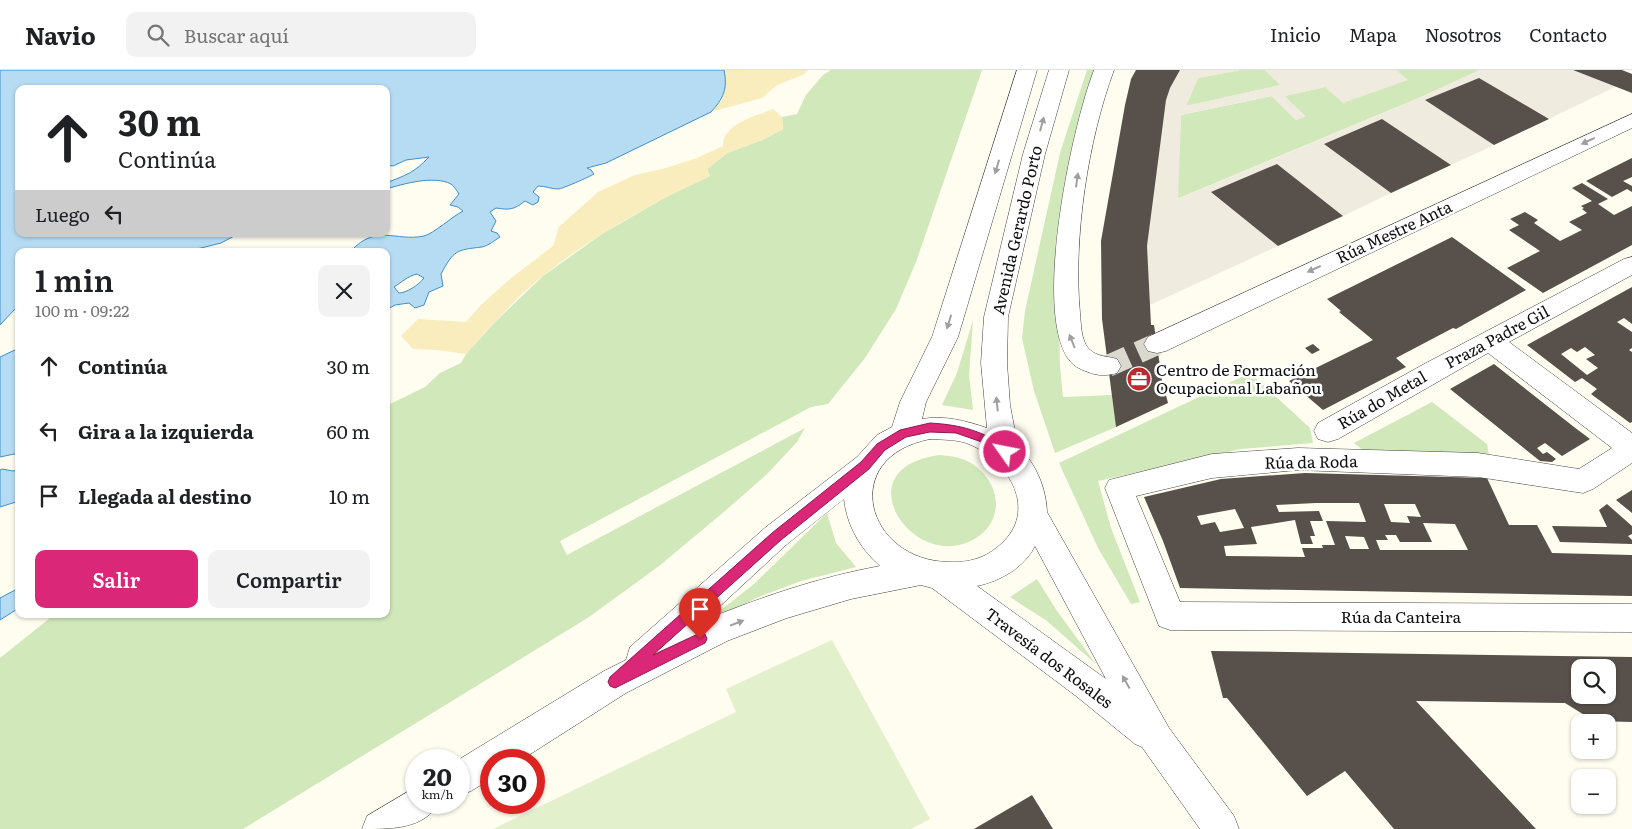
<!DOCTYPE html>
<html lang="es">
<head>
<meta charset="utf-8">
<style>
  body { margin:0; font-family:Literata,serif; background:#f2f2f2; color:#202124; height:100vh; display:flex; flex-direction:column; font-size:19px; white-space:nowrap }
  * { box-sizing:border-box; margin:0 }
  p { font-size:16px; color:#757577 }
  .icon { flex:none; width:28px; height:28px; fill:none; stroke:currentColor; stroke-width:2; stroke-linecap:round; stroke-linejoin:round }
  .map { position:relative; flex:1; overflow:hidden }
  .side { position:absolute; left:15px; top:178px; width:375px; height:370px; display:flex; flex-direction:column; background:#fff; border-radius:10px; box-shadow:0 1px 4px #0004 }
  .side>* { flex:none }
  .top-card { position:absolute; left:15px; top:15px; width:375px; height:152px; border-radius:10px; box-shadow:0 1px 4px #0004; background:#fff; color:#202124; overflow:hidden }
  .controls { position:absolute; left:1571px; top:589px; display:grid; gap:10px }
  .controls a { display:grid; place-items:center; width:45px; height:45px; border-radius:10px; background:#fff; box-shadow:0 1px 4px #0004; font-size:25px }
  .speed { position:absolute; left:405px; top:679px; display:flex; gap:10px; font-size:25px; font-weight:700; text-align:center }
  .speed>* { display:grid; place-content:center; width:65px; height:65px; border-radius:50%; background:#fff; box-shadow:0 1px 4px #0004; line-height:1 }
  .speed small { font-size:12px; font-weight:400 }
  .speed .limit { border:8px solid #d22; background:#fff; color:#111 }
  .pin { position:absolute; display:grid; place-items:center; width:42px; height:42px; color:#fff; margin:-51px -21px; border-radius:50% 50% 50% 0; rotate:-45deg; box-shadow:0 0 5px #0007 }
  .pin .icon { rotate:45deg }
  .me { position:absolute; width:55px; margin:-28px; rotate:303deg; stroke-linejoin:round; filter:drop-shadow(0 0 4px #0008) }
  .turn { display:flex; align-items:center; gap:18px; height:105px; padding:0 20px; font-size:22px }
  .turn .icon { width:65px; height:65px; stroke-width:2.5 }
  .turn b { display:block; font-size:35px; line-height:42px }
  .then { display:flex; align-items:center; height:48px; padding:0 20px; background:#0003; gap:10px; font-size:19px }
  .round { display:grid; place-items:center; flex:none; width:52px; height:52px; border-radius:10px; background:#f2f2f2 }
  .summary { display:flex; align-items:center; justify-content:space-between; height:85px; padding:0 20px }
  h1 { font-size:30px; font-weight:600; line-height:38px }
  .button { display:flex; gap:10px; margin-top:auto; padding:10px 20px }
  .button a { flex:1; height:58px; border-radius:10px; background:#db2777; color:#fff; font-size:20px; font-weight:600; line-height:58px; text-align:center }
  .button a+a { background:#f2f2f2; color:#202124 }
  ul { padding:0; list-style:none }
  li { display:flex; align-items:center; gap:15px; height:65px; padding:0 20px }
  li div { flex:1 }
  li b { display:block; font-size:19px }
  li em { font-style:normal }
  header { display:flex; align-items:center; gap:30px; box-sizing:border-box; height:70px; padding:0 25px; background:#fff; border-bottom:1px solid #e0e0e0 }
  header strong { font-size:24px }
  nav { display:flex; gap:28px; margin-inline-start:auto; font-size:18px }
  .search { width:350px; height:45px; background:#f2f2f2; display:flex; align-items:center; gap:12px; box-sizing:border-box; padding:0 18px; border-radius:10px; color:#757577; font-size:19px }
  .map>svg:first-child { display:block }
  .green { fill:#d1e8ba }
  .sand { fill:#f9edbd }
  .pitch { fill:#e3f0cc }
  .plaza { fill:#efebdf }
  .water { fill:#b6dcf4; stroke:#3f90ca; fill-rule:evenodd }
  .building { fill:#57504b; fill-rule:evenodd }
  .lines { fill:none; stroke-linecap:round; stroke-linejoin:round }
  .street-tunnel { stroke:#dbd8ce; stroke-width:22; stroke-dasharray:22 11; stroke-linecap:butt }
  .street-casing { stroke:#414141; stroke-width:1 }
  .street { fill:#fff; fill-rule:evenodd }
  .oneway { fill:#9f9f9f }
  .route { fill:#db2777; stroke:#8e194d }
  .labels { text-anchor:middle; stroke-width:5; stroke-linejoin:round; paint-order:stroke }
  .street-label { font-size:16px; fill:#0e0e0e; stroke:#fff }
  .poi-label { font-size:16px; fill:#0e0e0e; stroke:#fff; text-anchor:start }
</style>
</head>
<body>
<header>
<strong>Navio</strong>
<div class="search"><svg class="icon" aria-label="search" viewBox="0 0 24 24"><circle cx="10" cy="10" r="6"/><path d="M15 15l6 6"/></svg>Buscar aquí</div>
<nav><a>Inicio</a><a>Mapa</a><a>Nosotros</a><a>Contacto</a></nav>
</header>
<div class="map">
<svg width="1632" height="759" viewBox="0 0 1632 759">
  <rect width="100%" height="100%" fill="#fffcf0"/>
  <path class="green" d="M831,0H982L916,192L896,239L865,288L828,334L811,337L560,471L567,485L805,358L797,372L767,404L725,441L659,496L589,547L243,759H0V588L55,544H386V336L425,317L440,303L461,293L466,284L496,251L543,206L602,164L666,127L710,106L707,99L727,83L762,70L783,59L782,47L797,44L806,25L823,5Z
    M1087,0H1098L1059,246L1060,296L1063,327L1112,325L1116,357L1055,383L1034,321L1022,268L1025,241L1060,83Z
    M1240,0H1265L1281,15L1186,36L1198,8Z
    M1396,0H1480L1421,27L1177,129L1181,45L1272,26L1296,50L1305,46L1284,26L1325,17L1407,10Z
    M973,250L969,305L973,340L942,335L957,303Z
    M1250,303L1310,358L1313,373L1241,379L1098,411L1111,458L1140,532L1131,534L1098,478L1059,393Z
    M1432,332L1487,374L1489,385L1364,381L1354,373Z
    M940,385C950,386 960,387 969,392C998,408 1007,445 979,466C918,510 838,398 940,385Z
    M827,443L836,473L856,497L801,511L756,528L693,562L754,514Z
    M1037,509L1057,541L1096,594L1047,551L1010,527Z"/>
  <path class="sand" d="M724,0H809L803,5L777,15L762,28L711,42L722,30Z
    M773,39L782,47L783,59L762,70L727,83L707,99L710,106C652,133 594,165 544,205C515,228 490,257 466,284L437,280L413,279L401,266L418,249L466,252L481,235L510,209L553,176L559,157L598,122L635,105L666,98L697,88L723,76C722,54 756,46 773,39Z"/>
  <path class="pitch" d="M832,570L930,749L911,759H493L736,642L726,619Z"/>
  <path class="plaza" d="M1180,0H1240L1198,8L1186,36L1280,15L1265,0H1396L1408,10L1343,33L1325,17L1285,26L1305,47L1296,50L1271,26L1181,45L1178,129L1421,27L1480,0H1572L1617,16L1549,49L1479,8L1425,30L1494,75L1451,95L1382,49L1324,74L1391,123L1343,146L1277,94L1212,122L1278,176L1150,235L1147,176L1154,113L1166,30L1170,18Z"/>
  <path class="water" d="M0,0H724C728,19 723,29 711,42L606,93L587,98L591,100L594,104C589,107 562,119 558,119C552,119 545,116 538,116L533,122L539,127L538,132L533,135L525,131C514,140 509,140 496,138L490,142L496,151L491,161L497,163L500,167C495,170 488,176 482,177C456,180 454,180 441,204L443,216L429,222L424,235L415,238L409,233L395,235L386,240V181H351C377,153 395,172 424,166C433,164 453,146 463,141L458,137L450,135L459,124C457,121 454,116 451,114C434,105 403,114 386,119V113C406,105 414,103 429,87L406,90L393,96L386,95V19H19V164H238L221,173L189,181H19V238H16L0,255ZM417,204L424,208C419,215 406,223 399,223L394,217C402,212 408,206 417,204Z
    M19,278V383L0,387V287Z
    M2,399L13,401L19,400V431L0,437V400Z
    M19,518V538L0,550V528Z"/>
  <path class="building" d="M1136,0H1180L1170,18L1166,30L1147,176L1151,255H1154L1162,310L1168,333L1116,357L1102,249L1101,171L1125,35L1131,9Z
    M1573,0H1622L1632,4V23Z
    M1479,8L1549,49L1494,75L1425,30Z
    M1382,49L1451,95L1391,123L1324,74Z
    M1632,88V107L1623,111L1632,116V122L1627,119L1612,127L1586,111Z
    M1277,94L1343,146L1278,176L1211,122Z
    M1582,113L1608,129L1598,134L1614,145L1632,136V175L1543,223L1507,198L1540,181L1509,160L1519,155L1510,149L1525,142L1538,150L1534,153L1560,171L1582,160L1569,152L1587,143L1582,139L1584,138L1581,136L1592,131L1572,118Z
    M1452,167L1526,220L1456,259L1453,258L1396,288L1406,297L1323,340L1289,311L1373,270L1339,242L1341,241L1327,229Z
    M1632,217V254L1624,248L1617,252L1632,262V278L1629,280L1632,282V352L1630,353L1591,324L1597,319L1582,308L1575,312L1527,275ZM1585,277L1595,285L1586,289L1598,298L1587,305L1561,284L1571,278L1577,282Z
    M1313,274L1320,280L1312,284L1305,278Z
    M1494,294L1574,357L1590,369L1562,386L1545,373L1537,378L1543,384L1547,382L1556,389L1552,392L1540,391L1450,319Z
    M1305,403L1487,408L1509,455H1537L1552,483L1632,485V526L1180,518L1163,471L1144,427L1221,409ZM1316,433H1359L1366,452L1326,451L1335,475H1322L1323,478H1302L1305,487L1226,486L1224,476L1257,474L1251,457L1295,450L1301,474H1313L1310,466H1315L1310,451H1323L1319,441L1279,442L1276,435ZM1384,434H1415L1421,447L1407,446L1410,453L1391,452ZM1235,439L1244,458L1220,462L1215,452L1201,455L1197,446ZM1423,453L1455,454L1468,480H1380L1376,470H1388L1385,465H1396L1400,472H1432ZM1345,466L1364,467L1369,479H1350Z
    M1632,420V443L1616,430Z
    M1607,434L1632,456V464L1628,466L1632,470V474L1560,472L1552,456L1607,457L1599,440Z
    M1211,581L1632,587V652L1594,651L1565,633L1416,631L1536,759H1394L1345,701L1307,726L1227,628H1223ZM1580,598H1608V625H1580Z
    M1032,725L1053,759H974Z"/>
  <g class="lines">
    <path class="street-tunnel" d="M1108,296L1157,274"/>
    <defs>
      <path id="street" d="M1017,0H1037L958,267L926,332L922,349C944,345 967,351 987,358L981,293L984,247L1023,84L1049,0H1069L1045,84L1008,247L1007,293L1010,335L1018,377C1036,393 1046,418 1047,442L1169,658L1234,746L1239,759H1200L1142,677L1135,674L1076,626L932,518L921,515L851,529L787,548L727,571L626,623L521,690H491V709L471,721L459,726L458,690L604,601L626,590L630,577L766,457L857,387L877,365L892,357L900,332L932,267ZM930,369C943,370 959,369 971,375C1010,392 1038,441 1001,474C986,488 969,493 949,492C866,491 837,387 930,369ZM844,429C847,456 860,478 880,496C820,507 761,527 705,550L786,475ZM1035,476L1106,609L977,516C1000,511 1024,498 1035,476Z
        M1094,0H1114C1088,70 1073,168 1080,243C1081,254 1081,271 1089,279C1097,287 1107,286 1117,289L1121,296L1117,303C1106,306 1098,306 1088,302C1079,299 1072,295 1067,287C1034,234 1072,57 1094,0Z
        M1632,44V58L1166,281L1157,283L1148,281L1144,274L1148,267Z
        M1632,187V205L1509,272L1632,363V393L1593,419L1583,423L1478,407L1298,400L1212,408L1136,426L1180,532L1632,534V562L1170,560L1159,556L1105,418L1109,410L1212,384L1298,378L1478,383L1579,399L1612,378L1488,283L1338,369L1328,372L1318,369L1314,361L1318,353L1426,293L1624,189Z
        M416,717V732H439C425,759 393,759 362,759L367,746Z"/>
    </defs>
    <use href="#street" class="street-casing"/>
    <use href="#street" class="street"/>
  </g>
  <defs><path id="oneway-solid" d="M-6-.8H1V-3.2L6.5 0L1 3.2V.8H-6Z" transform="scale(1.25)"/></defs>
  <g class="oneway">
    <use href="#oneway-solid" transform="translate(1042 54) rotate(-75)"/>
    <use href="#oneway-solid" transform="translate(1588 71) rotate(155)"/>
    <use href="#oneway-solid" transform="translate(997 97) rotate(106)"/>
    <use href="#oneway-solid" transform="translate(1077 110) rotate(-82)"/>
    <use href="#oneway-solid" transform="translate(1314 199) rotate(155)"/>
    <use href="#oneway-solid" transform="translate(949 252) rotate(107)"/>
    <use href="#oneway-solid" transform="translate(1072 271) rotate(-111)"/>
    <use href="#oneway-solid" transform="translate(997 334) rotate(-96)"/>
    <use href="#oneway-solid" transform="translate(737 553) rotate(-21)"/>
    <use href="#oneway-solid" transform="translate(1126 612) rotate(-119)"/>
  </g>
  <path class="route" d="M930,353C963,355 981,361 1009,378L1011,382L1005,386L979,371L956,363L930,362L906,367L885,380L869,399L781,470L653,585L700,563L705,564L707,569L705,573L615,618L610,616L608,612L610,607L772,463L861,392L877,374L900,360Z"/>
  <defs>
    <symbol id="office-disc" viewBox="-11 -11 22 22"><circle r="9.5" fill="#bb2a2e" stroke="#fff"/><path d="M-6-3h4V-5.5h4V-3h4V5H-6ZM-1-4.5V-3h2v-1.5ZM-6 0V1H6V0Z" fill="#fff"/></symbol>
  </defs>
  <g fill-rule="evenodd">
    <use href="#office-disc" x="1125" y="295" width="28" height="28"/>
  </g>
  <g class="labels">
    <g class="street-label">
      <text transform="translate(1017 160) rotate(-77)" y="6">Avenida Gerardo Porto</text>
      <text transform="translate(1394 162) rotate(-25)" y="6">Rúa Mestre Anta</text>
      <text transform="translate(1497 267) rotate(-28)" y="6">Praza Padre Gil</text>
      <text transform="translate(1382 330) rotate(-30)" y="6">Rúa do Metal</text>
      <text transform="translate(1311 392) rotate(-1)" y="6">Rúa da Roda</text>
      <text x="1401" y="553">Rúa da Canteira</text>
      <text transform="translate(1049 588) rotate(37)" y="6">Travesía dos Rosales</text>
    </g>
    <g class="poi-label">
      <text x="1156" y="306">Centro de Formación<tspan x="1156" dy="18">Ocupacional Labañou</tspan></text>
    </g>
  </g>
</svg>
<div class="controls">
<a><svg class="icon" aria-label="search" viewBox="0 0 24 24"><circle cx="10" cy="10" r="6"/><path d="M15 15l6 6"/></svg></a>
<a>+</a>
<a>−</a>
</div>
<div class="speed"><div>20<small>km/h</small></div><div class="limit">30</div></div>
<div class="pin" style="left:700px;top:569px;background:#d93025"><svg class="icon" aria-label="arrive" viewBox="0 0 24 24"><path d="M6 21V4h12l-3 4 3 4H6"/></svg></div>
<svg class="me" style="left:1005px;top:382px" viewBox="-20 -20 40 40"><circle r="17" fill="#db2777" stroke="#fff" stroke-width="3"/><path d="M0-11L8 9 0 5-8 9z" fill="#fff"/></svg>
<div class="top-card">
<div class="turn"><svg class="icon" aria-label="ahead" viewBox="0 0 24 24"><path d="M12 20V5M6 11l6-6 6 6"/></svg><div><b>30 m</b>Continúa</div></div>
<div class="then">Luego<svg class="icon" aria-label="left" viewBox="0 0 24 24"><path d="M17 20v-9H6M10 6l-5 5 5 5"/></svg></div>
</div>
<section class="side">
<div class="summary"><div><h1>1 min</h1><p>100 m · 09:22</p></div><a class="round"><svg class="icon" aria-label="close" viewBox="0 0 24 24"><path d="M6 6l12 12M18 6L6 18"/></svg></a></div>
<ul>
<li><svg class="icon" aria-label="ahead" viewBox="0 0 24 24"><path d="M12 20V5M6 11l6-6 6 6"/></svg><div><b>Continúa</b></div><em>30 m</em></li>
<li><svg class="icon" aria-label="left" viewBox="0 0 24 24"><path d="M17 20v-9H6M10 6l-5 5 5 5"/></svg><div><b>Gira a la izquierda</b></div><em>60 m</em></li>
<li><svg class="icon" aria-label="arrive" viewBox="0 0 24 24"><path d="M6 21V4h12l-3 4 3 4H6"/></svg><div><b>Llegada al destino</b></div><em>10 m</em></li>
</ul>
<div class="button"><a>Salir</a><a>Compartir</a></div>
</section>
</div>
</body>
</html>
